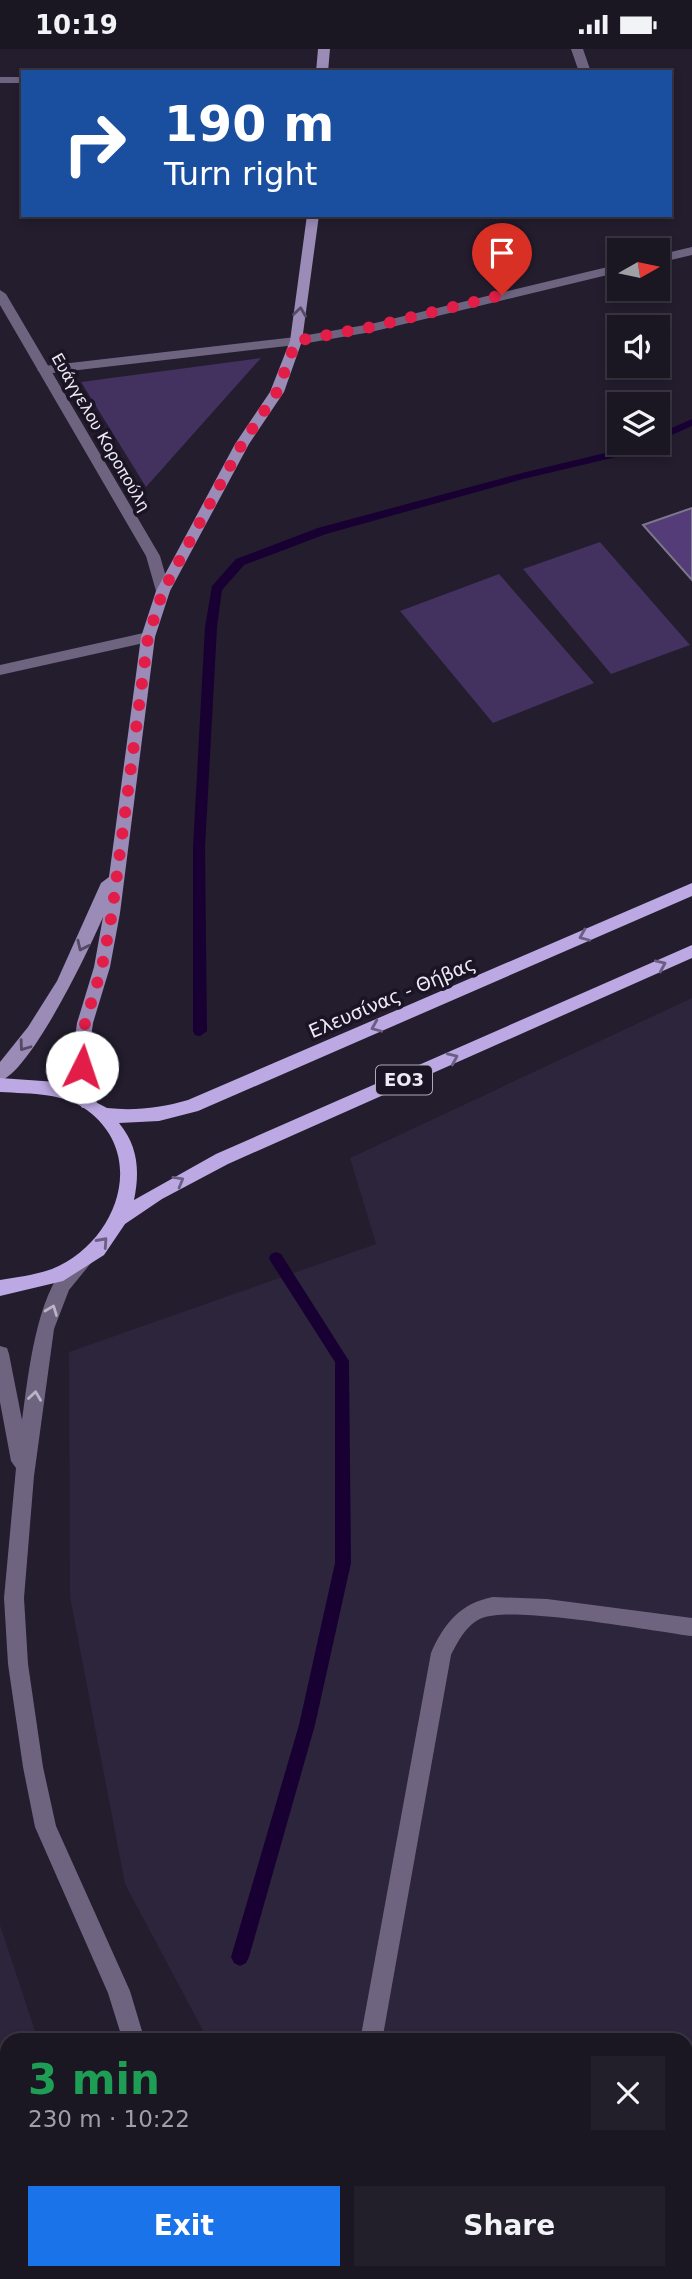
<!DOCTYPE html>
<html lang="en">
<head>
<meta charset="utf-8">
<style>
  body { margin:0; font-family:"DejaVu Sans",sans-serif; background:#231f2a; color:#f1f3f6; height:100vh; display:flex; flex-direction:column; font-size:26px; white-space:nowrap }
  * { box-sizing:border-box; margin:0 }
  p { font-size:23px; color:#9f9fa5 }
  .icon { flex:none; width:38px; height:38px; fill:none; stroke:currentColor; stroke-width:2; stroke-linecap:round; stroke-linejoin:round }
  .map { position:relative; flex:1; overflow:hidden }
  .drawer { position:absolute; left:0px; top:1984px; width:693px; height:247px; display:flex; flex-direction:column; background:#1a1622; border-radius:21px 21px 0 0; box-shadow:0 4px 10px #0003,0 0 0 2px #383540 }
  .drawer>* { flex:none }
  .guide { position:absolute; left:21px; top:21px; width:651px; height:147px; border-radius:0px; box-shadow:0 4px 10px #0003,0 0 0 2px #383540; background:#1a4fa0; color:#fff; overflow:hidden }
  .needle { width:46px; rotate:81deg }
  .controls { position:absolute; left:607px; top:189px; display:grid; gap:14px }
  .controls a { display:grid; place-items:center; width:63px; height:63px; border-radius:0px; background:#1a1622; box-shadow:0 4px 10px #0003,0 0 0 2px #383540; font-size:35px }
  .pin { position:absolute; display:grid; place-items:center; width:60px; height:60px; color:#fff; margin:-72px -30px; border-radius:50% 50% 50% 0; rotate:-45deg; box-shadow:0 0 7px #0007 }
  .pin .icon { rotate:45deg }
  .me { position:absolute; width:77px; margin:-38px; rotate:4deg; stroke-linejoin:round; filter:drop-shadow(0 0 5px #0008) }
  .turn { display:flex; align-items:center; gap:24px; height:147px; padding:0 28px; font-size:32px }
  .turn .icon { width:91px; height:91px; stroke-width:2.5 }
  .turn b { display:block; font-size:49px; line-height:60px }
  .round { display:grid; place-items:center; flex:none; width:74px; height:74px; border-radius:0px; background:#231f2a }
  .head { display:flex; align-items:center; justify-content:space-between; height:119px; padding:0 28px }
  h1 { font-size:42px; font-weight:700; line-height:52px; color:#1e9e55 }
  .action { display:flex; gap:14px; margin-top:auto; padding:14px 28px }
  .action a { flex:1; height:80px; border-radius:0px; background:#1a73e8; color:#fff; font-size:28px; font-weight:700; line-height:80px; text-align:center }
  .action a+a { background:#231f2a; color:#f1f3f6 }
  .status { display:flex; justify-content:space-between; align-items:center; height:49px; padding:0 35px; background:#1a1622; direction:ltr }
  .status svg { height:19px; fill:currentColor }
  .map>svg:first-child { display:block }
  .built { fill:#2d253c }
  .green { fill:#43315f }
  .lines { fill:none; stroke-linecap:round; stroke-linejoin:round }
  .stream { fill:#180033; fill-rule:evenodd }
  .building { fill:#533c77; stroke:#7e778c; stroke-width:2 }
  .service { fill:#6e6480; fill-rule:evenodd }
  .minor { fill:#6e6480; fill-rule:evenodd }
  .tertiary { fill:#6e6480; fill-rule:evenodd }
  .secondary { fill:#9a8bb7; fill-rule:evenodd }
  .primary { fill:#bca8e2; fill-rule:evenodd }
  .oneway { stroke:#544a66 }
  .oneway2 { stroke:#6b5e83 }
  .oneway3 { stroke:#bab4c6 }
  .route { stroke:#e11d48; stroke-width:12; stroke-dasharray:0 21.6 }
  .labels { text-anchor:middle; stroke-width:7; stroke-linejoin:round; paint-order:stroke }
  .far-street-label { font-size:16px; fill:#ede9f5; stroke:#1a1424 }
  .shield { fill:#1a1424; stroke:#aea9b6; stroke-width:2 }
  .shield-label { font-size:18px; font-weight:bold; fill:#ede9f5 }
  .street-label { font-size:19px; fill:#ede9f5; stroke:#1a1424 }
</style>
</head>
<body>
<div class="status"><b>10:19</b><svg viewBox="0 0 49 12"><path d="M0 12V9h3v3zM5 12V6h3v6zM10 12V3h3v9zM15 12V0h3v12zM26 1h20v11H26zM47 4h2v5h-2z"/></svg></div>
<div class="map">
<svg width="692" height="2230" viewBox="0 0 692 2230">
  <rect width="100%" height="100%" fill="#231d2e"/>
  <path class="built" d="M692,949V2230H259V2224H686V1992L208,1991L125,1835L70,1548L69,1303L376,1195L350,1109Z
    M0,1876L38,1991L7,1992V2222L2,2230H0Z"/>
  <path class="green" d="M261,309L146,438L81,333Z
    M600,493L690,596L611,625L523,520Z
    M499,525L594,634L493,674L400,562Z"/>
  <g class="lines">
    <path class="stream" d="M692,370V377L658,392V385Z
      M638,394H652L633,404L523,430L326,485L244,516L222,541L217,578L205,799L207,982L200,987L195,986L193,982V799L205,578L212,537L236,510L318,479L522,424L626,399Z
      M276,1203L281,1205L349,1312L351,1514L315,1676L249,1908L246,1914L240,1917L234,1914L231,1908L299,1676L335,1514V1313L271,1213L269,1209L271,1205Z"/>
  </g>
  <path class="building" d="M692,459V531L643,476Z"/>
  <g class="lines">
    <path class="service" d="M493,1548L547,1550L692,1569V1587C653,1582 512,1556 482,1569C467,1575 458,1592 451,1606L382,1992H360L431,1604C444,1574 461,1554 493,1548Z
      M316,2224H340L339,2230H315Z"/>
    <path class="minor" d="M571,0H583L591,23H579Z
      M0,28H23V34H0Z
      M692,198V206L658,214V206Z
      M620,215V223L371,283L296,296L44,325L37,321L44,317L296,288L371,275Z
      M148,583L155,588L153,592L0,626V616Z
      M137,2224H161V2230H137Z"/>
    <path class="tertiary" d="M0,241L6,245L160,507L170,542L168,545L163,547L156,542L146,507L0,256Z
      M82,1206L88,1209L91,1214L69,1241L54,1280L34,1427L24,1549L28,1615L43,1718L56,1777L130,1942L145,1992H123L108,1944L35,1778L23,1718L8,1615L4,1549L16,1419L11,1412L0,1353V1297L7,1299L9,1305L22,1371C28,1331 37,1222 82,1206Z
      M29,2224H53L50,2230H26Z"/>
    <path class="secondary" d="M318,0H330L328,23H316Z
      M307,166H319L302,292L284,343L249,395L170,542L155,588L120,864L110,918L93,974L90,995V1018L97,1054L94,1059H82L79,1054L74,1018V995L77,974L94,918L103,868C89,901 31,1022 0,1032V1013L28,978L57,932L101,834L109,828L141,588L156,542L235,395L270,343L290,292Z"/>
    <path class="primary" d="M692,834V847L198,1062L159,1072L119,1074C138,1097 140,1122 134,1151L216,1105L692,896V909L228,1115L162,1150L125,1175L104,1206L63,1232L0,1247V1231C17,1228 36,1226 52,1220C113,1196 148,1113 92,1065C67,1043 31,1045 0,1043V1029L57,1033L107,1059C134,1062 161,1059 188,1051Z"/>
  </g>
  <defs><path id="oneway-chevron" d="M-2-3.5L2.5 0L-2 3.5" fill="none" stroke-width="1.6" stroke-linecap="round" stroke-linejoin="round" transform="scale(1.75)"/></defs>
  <g class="oneway">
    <use href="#oneway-chevron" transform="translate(300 263) rotate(-82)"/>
    <use href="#oneway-chevron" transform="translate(82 897) rotate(115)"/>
    <use href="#oneway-chevron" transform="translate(24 997) rotate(126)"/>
  </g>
  <g class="oneway2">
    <use href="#oneway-chevron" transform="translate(584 887) rotate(157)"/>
    <use href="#oneway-chevron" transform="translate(661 916) rotate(-24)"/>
    <use href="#oneway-chevron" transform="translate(376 978) rotate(157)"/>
    <use href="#oneway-chevron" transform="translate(453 1009) rotate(-24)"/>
    <use href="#oneway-chevron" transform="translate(179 1132) rotate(-30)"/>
    <use href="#oneway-chevron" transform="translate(103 1193) rotate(-48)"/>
  </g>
  <g class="oneway3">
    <use href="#oneway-chevron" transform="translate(52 1261) rotate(-69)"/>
    <use href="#oneway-chevron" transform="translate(35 1347) rotate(-82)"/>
  </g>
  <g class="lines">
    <path class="route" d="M82,1018L85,974L102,918L112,864L148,588L163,542L242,395L277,343L296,292L371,278L502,246"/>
  </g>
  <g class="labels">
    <g class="far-street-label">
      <text transform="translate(101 383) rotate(60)" y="6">Ευάγγελου Κοροπούλη</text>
    </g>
    <rect class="shield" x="376" y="1016.5" width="56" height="29" rx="5"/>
    <g class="shield-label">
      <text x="404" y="1037">ΕΟ3</text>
    </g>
    <g class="street-label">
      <text transform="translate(392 948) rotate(-23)" y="7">Ελευσίνας - Θήβας</text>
    </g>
  </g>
</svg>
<div class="controls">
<a><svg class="needle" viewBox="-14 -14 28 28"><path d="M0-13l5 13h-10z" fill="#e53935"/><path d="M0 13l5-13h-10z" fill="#9f9fa5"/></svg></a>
<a><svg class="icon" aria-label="sound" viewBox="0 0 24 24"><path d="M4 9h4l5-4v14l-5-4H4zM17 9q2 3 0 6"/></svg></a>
<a><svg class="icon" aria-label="layers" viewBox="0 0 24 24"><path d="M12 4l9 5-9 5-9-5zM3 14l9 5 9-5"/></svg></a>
</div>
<div class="pin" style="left:502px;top:246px;background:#d93025"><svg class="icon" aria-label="arrive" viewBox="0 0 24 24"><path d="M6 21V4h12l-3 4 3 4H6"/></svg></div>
<svg class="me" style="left:82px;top:1018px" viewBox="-20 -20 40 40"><circle r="19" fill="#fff"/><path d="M0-13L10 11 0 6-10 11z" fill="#e11d48"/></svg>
<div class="guide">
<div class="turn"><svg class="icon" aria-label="right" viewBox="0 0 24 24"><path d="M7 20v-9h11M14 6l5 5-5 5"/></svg><div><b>190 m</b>Turn right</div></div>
</div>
<section class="drawer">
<div class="head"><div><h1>3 min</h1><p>230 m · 10:22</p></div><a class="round"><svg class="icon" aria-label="close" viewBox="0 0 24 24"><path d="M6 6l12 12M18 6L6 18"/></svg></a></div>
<div class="action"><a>Exit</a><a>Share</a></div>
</section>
</div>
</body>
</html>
